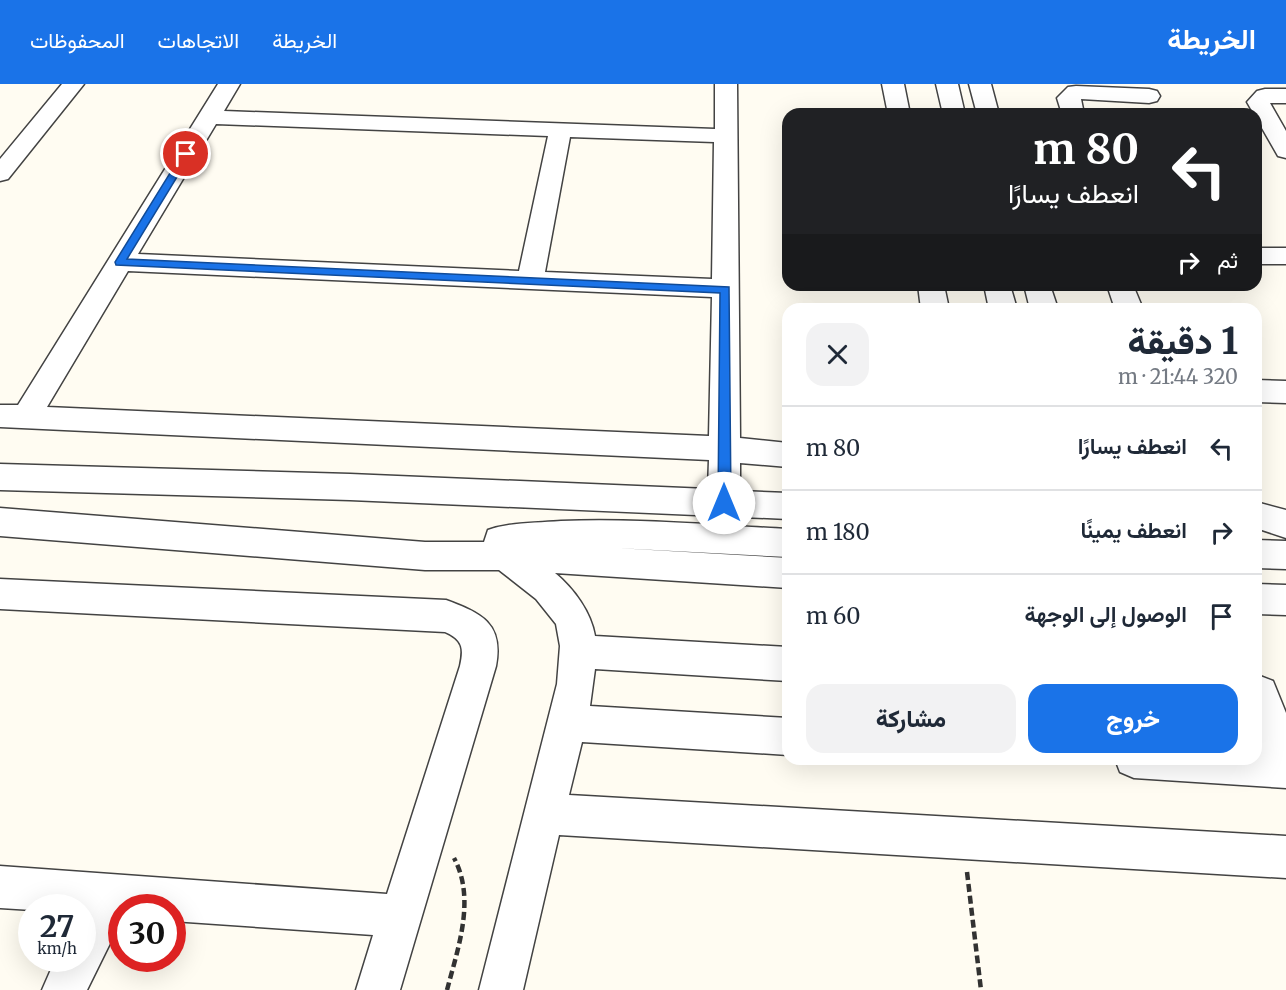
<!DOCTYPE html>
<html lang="ar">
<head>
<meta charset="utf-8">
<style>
  body { margin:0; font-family:Merriweather,Vazirmatn,serif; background:#f2f2f3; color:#1f2937; direction:rtl; height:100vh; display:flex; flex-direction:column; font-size:22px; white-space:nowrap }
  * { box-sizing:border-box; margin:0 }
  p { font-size:20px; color:#747a83 }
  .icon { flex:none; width:33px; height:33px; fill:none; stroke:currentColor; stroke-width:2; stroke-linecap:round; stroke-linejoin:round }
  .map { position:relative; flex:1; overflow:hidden; direction:ltr }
  .drawer { position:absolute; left:782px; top:219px; width:480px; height:462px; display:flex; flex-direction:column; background:#fff; border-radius:18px; box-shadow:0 6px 24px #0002; direction:rtl }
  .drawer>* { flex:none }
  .guide { position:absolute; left:782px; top:24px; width:480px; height:183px; border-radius:18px; box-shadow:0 6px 24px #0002; direction:rtl; background:#202124; color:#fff; overflow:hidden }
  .speed { position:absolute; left:18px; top:810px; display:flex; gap:12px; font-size:30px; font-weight:700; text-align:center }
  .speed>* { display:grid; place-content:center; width:78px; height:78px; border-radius:50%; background:#fff; box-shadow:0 6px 24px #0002; line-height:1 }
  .speed small { font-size:15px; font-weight:400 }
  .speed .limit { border:9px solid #d22; background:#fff; color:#111 }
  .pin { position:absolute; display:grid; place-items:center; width:51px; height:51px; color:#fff; margin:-26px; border:3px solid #fff; border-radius:50%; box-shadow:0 2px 6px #0007 }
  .me { position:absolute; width:66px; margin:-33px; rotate:0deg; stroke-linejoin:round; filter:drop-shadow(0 0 4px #0008) }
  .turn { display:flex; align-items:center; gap:21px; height:126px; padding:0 24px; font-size:27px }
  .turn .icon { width:78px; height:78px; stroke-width:2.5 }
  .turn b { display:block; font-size:42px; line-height:51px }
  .then { display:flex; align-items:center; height:57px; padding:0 24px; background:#0003; gap:12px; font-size:22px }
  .round { display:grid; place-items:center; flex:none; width:63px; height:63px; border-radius:18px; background:#f2f2f3 }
  .overview { display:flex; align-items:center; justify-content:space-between; height:102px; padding:0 24px }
  h1 { font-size:36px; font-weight:800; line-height:45px }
  .cta { display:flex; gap:12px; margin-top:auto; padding:12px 24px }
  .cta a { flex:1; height:69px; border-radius:18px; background:#1a73e8; color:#fff; font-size:24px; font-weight:800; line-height:69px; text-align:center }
  .cta a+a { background:#f2f2f3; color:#1f2937 }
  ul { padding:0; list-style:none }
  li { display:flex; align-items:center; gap:18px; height:84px; padding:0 24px; border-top:2px solid #e0e1e3 }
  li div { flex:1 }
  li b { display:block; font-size:22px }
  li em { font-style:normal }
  header { display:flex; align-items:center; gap:36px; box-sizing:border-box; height:84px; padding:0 30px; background:#1a73e8; color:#fff }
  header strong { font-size:28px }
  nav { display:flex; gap:33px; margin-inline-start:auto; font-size:21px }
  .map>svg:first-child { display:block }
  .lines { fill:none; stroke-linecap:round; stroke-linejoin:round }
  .minor-casing { stroke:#434343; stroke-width:3 }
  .path { stroke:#323232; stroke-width:4.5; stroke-dasharray:8 4; stroke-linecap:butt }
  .minor { fill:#fff; fill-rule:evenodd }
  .route { fill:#1a73e8; stroke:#114b97; stroke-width:1.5 }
</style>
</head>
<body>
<header>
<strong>الخريطة</strong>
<nav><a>الخريطة</a><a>الاتجاهات</a><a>المحفوظات</a></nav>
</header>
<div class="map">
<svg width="1286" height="906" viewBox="0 0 1286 906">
  <rect width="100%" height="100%" fill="#fffcf2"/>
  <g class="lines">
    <defs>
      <path id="minor" d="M62,0H84L8,95L0,97V75Z
        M218,0H240L224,27L715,45V0H737L740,354L788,359V383L740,379V407L788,409V435L350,416L0,406V380L350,390L708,405L709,376L0,343V321H18ZM216,40L548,52L519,187L138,170ZM570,53L714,58L712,195L545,188ZM128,187L712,213L709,352L47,323Z
        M882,0H904L910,30H888Z
        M936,0H958L965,30H943Z
        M969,0H991L999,30H977Z
        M1076,2L1149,5L1157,7L1160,12L1157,17L1149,19L1081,15L1084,30H1062L1057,14L1068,3Z
        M1265,5H1286V19H1270L1286,47V74L1278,72L1247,18L1257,7Z
        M1256,164H1286V180H1256Z
        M918,201H944L949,225H921Z
        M984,201H1010L1017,225H989Z
        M1024,201H1050L1058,225H1030Z
        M1107,201H1133L1143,225H1115Z
        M1256,296L1286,297V319L1256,318Z
        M1256,418L1286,426V454L1256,444Z
        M0,424L425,458H484L488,446C511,438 537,439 561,437C637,434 712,441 788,445V473L616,464L788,474V504L555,489C574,505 591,528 595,552L788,563V597L595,585L590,622L788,634V671L582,658L569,711L1286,752V794L559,751L523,906H479L557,600L560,562L556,540L536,515L499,486H425L0,452Z
        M1256,456L1286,457V485L1256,484Z
        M0,495L446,516C481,529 504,539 496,582L400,906H356L373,851L172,837V824H122V835L87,906H42L56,874H82V824H32V826L0,824V782L387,810L460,582C464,564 463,556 445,548L0,525Z
        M1256,500L1286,501V531L1256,530Z
        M1260,592L1273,597L1286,629V704L1134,694L1120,688L1115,675H1256V664H1261L1256,649V593Z"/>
    </defs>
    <use href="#minor" class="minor-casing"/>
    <path class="path" d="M967,788L981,906
      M447,906C458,864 476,815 454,774"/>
    <use href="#minor" class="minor"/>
  </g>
  <path class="route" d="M183,68L191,70L127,175L729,203L731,419L729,422H720L718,419L720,209L116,181L115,178Z"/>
</svg>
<div class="speed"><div>27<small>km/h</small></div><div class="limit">30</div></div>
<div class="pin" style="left:186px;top:70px;background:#d93025"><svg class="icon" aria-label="arrive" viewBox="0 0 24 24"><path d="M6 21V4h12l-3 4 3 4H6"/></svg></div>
<svg class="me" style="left:724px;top:419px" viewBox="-20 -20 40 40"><circle r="19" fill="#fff"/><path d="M0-13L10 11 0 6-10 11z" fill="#1a73e8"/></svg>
<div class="guide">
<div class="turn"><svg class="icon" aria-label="left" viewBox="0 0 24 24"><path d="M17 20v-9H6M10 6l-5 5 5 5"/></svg><div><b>80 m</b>انعطف يسارًا</div></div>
<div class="then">ثم<svg class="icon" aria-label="right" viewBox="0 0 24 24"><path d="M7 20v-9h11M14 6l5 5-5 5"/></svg></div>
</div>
<section class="drawer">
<div class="overview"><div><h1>1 دقيقة</h1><p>320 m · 21:44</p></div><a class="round"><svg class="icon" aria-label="close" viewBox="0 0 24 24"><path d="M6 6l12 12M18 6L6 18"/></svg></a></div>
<ul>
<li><svg class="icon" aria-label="left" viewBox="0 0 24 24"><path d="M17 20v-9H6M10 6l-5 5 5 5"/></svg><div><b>انعطف يسارًا</b></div><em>80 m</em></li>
<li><svg class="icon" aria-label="right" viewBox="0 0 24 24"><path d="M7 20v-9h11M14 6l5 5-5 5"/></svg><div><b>انعطف يمينًا</b></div><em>180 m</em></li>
<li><svg class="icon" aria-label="arrive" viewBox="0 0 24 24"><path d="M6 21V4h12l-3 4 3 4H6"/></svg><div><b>الوصول إلى الوجهة</b></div><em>60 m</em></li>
</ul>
<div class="cta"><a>خروج</a><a>مشاركة</a></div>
</section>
</div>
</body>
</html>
